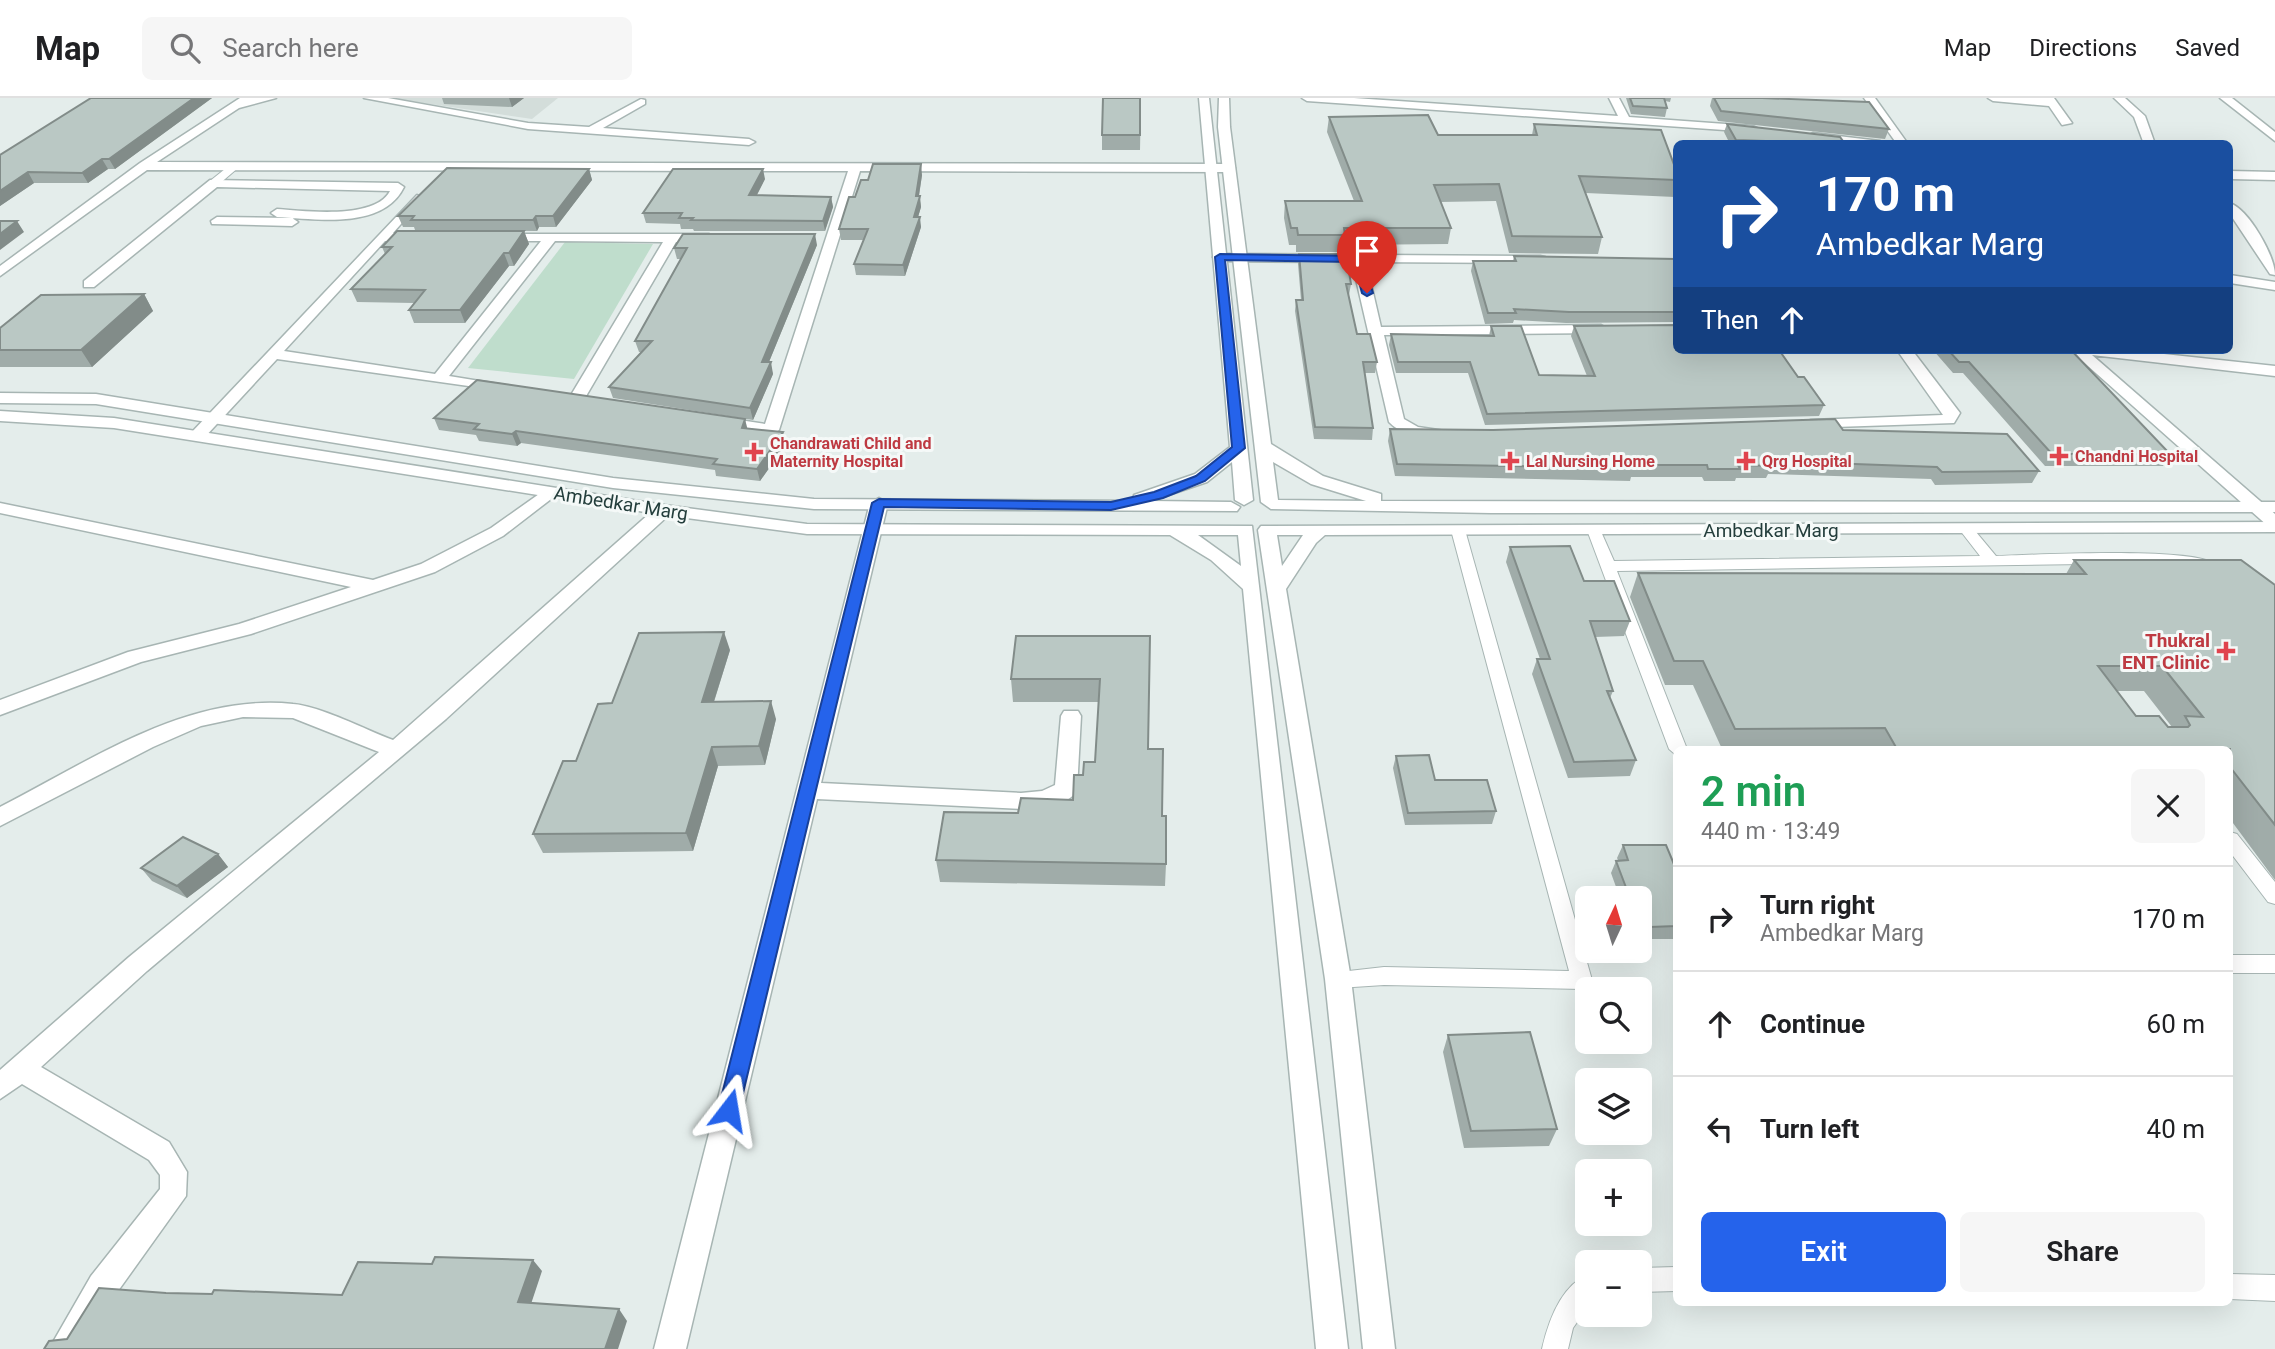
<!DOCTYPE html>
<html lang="en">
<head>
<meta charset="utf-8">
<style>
  body { margin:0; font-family:Roboto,sans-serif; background:#f6f6f6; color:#202124; height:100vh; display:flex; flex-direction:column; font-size:26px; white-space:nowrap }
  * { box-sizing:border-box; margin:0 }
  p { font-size:23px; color:#757577 }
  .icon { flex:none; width:38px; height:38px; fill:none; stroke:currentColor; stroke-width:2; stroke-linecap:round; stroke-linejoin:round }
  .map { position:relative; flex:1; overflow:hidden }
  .panel { position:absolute; left:1673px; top:648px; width:560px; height:560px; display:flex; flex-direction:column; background:#fff; border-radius:10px; box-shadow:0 7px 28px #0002 }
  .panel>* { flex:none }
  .guide { position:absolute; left:1673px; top:42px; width:560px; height:214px; border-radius:10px; box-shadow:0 7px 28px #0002; background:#1a4fa0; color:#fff; overflow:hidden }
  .needle { width:46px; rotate:4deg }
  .buttons { position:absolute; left:1575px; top:788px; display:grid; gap:14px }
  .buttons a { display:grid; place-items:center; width:77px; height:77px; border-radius:10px; background:#fff; box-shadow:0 7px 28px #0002; font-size:35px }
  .pin { position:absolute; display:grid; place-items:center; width:60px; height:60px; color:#fff; margin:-72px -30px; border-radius:50% 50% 50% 0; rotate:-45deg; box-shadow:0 0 7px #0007 }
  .pin .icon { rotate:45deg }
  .me { position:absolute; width:77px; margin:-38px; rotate:14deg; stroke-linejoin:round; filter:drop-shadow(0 0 5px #0008) }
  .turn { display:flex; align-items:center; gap:24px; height:147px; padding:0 28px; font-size:32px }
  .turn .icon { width:91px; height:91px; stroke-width:2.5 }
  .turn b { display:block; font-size:49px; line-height:60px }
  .then { display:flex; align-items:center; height:66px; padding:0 28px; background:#0003; gap:14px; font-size:26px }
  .round { display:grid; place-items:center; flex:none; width:74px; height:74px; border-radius:10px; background:#f6f6f6 }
  .head { display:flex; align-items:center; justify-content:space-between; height:119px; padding:0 28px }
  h1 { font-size:42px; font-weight:600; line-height:52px; color:#1e9e55 }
  .action { display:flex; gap:14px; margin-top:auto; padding:14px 28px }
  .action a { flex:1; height:80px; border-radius:10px; background:#2563eb; color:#fff; font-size:28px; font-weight:600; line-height:80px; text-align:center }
  .action a+a { background:#f6f6f6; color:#202124 }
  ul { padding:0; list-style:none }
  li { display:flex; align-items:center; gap:21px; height:105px; padding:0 28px; border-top:2px solid #e0e0e0 }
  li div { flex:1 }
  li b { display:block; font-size:26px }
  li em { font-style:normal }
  header { display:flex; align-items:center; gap:42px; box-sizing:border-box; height:98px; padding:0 35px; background:#fff; border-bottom:2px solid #e0e0e0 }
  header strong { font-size:33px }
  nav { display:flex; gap:38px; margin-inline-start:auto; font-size:24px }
  .search { width:490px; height:63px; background:#f6f6f6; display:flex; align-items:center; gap:18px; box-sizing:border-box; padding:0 24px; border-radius:10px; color:#757577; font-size:26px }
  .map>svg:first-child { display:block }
  .built { fill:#d3ddda }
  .green { fill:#bfddcc }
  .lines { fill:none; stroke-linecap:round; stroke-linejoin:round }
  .service-casing { stroke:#a7b5b3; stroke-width:2 }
  .minor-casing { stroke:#a7b5b3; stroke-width:3 }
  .tertiary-casing { stroke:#a7b5b3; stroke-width:3 }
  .service { fill:#fff; fill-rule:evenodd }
  .minor { fill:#fff; fill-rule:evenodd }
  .tertiary { fill:#fff; fill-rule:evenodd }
  .wall { fill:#a0aca9; fill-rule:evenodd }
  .shaded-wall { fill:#828c89 }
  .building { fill:#bac8c4; stroke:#828c89; stroke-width:2; fill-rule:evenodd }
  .route { fill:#2563eb; stroke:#184099; stroke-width:2 }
  .health-dot { fill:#e0444e; stroke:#f5f9f8; stroke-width:2.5 }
  .labels { text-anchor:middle; stroke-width:6; stroke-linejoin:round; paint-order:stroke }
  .far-health-label { font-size:16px; font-weight:bold; fill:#be3a42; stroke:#f5f9f8; text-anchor:start }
  .street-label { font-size:19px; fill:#243e3c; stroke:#f5f9f8 }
  .health-label { font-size:19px; font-weight:bold; fill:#be3a42; stroke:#f5f9f8; text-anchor:end }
</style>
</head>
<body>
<header>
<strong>Map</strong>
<div class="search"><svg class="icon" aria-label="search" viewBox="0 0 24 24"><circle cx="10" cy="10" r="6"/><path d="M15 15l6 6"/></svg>Search here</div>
<nav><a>Map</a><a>Directions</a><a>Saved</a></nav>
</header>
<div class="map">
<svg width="2275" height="1251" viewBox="0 0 2275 1251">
  <rect width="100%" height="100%" fill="#e4edeb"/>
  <path class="built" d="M390,0H558L532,21Z"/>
  <path class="green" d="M565,144L653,146L574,281L468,270Z"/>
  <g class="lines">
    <defs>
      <path id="service" d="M230,67L239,69L218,87H210V83Z
        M1966,427L1971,428L1996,458C2030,457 2197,448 2216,467L2208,472L2155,465L1617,473L1687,651H1676V657L1669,651L1587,432L1594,428L1599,429L1614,463L1980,458L1959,431Z
        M1458,428L1465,432L1592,882L1589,888L1582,891L1384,887L1338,890L1331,887L1328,881L1331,875L1384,869L1569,873L1451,432Z
        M2230,734L2237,736L2275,784V806L2268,804L2230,754Z
        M2230,857H2275V875H2230Z
        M1676,1169V1193L1640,1194V1170Z
        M2230,1176L2275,1177V1203L2230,1201Z
        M1587,1177V1210L1573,1230L1568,1251H1542C1548,1225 1560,1189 1587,1177Z"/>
      <path id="minor" d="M240,0H276L239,10L157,64L1229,66L1235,70L1229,74L860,73L779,332C771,340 720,332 712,324L720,319L765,326L848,73L147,72L0,178V168L140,65Z
        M364,0H388L528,25L589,29L641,1L645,2V6L603,30L749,41L755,44L749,47L528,31Z
        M1302,0H1354L1618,18L1609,0H1619L1629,19L1753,28L1759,31L1753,34L1307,3Z
        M1864,0H1875L1908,46H1897Z
        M1988,0H2054L2072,25L2062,27L2049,8L1993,3Z
        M2114,0H2125L2145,18L2155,46H2144L2134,19Z
        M2220,0H2232L2275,34V43Z
        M1813,35L1880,43L1885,46H1847L1809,40L1807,38Z
        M2230,73L2275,74V82L2230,81Z
        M210,82L398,85L404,89C383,132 317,121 277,119L271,115L277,111C305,113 375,122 390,93L217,89L94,189H84V183Z
        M417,97L423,101L393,135H418L425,139L423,142L385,143L284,253L435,276L541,143H500L493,139L495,136H709L716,140L709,144H676L582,305L576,307L568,302L663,144L555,143L449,278L504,287V293L277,261L203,341H191V335Z
        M2230,105C2249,112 2275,158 2275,177L2270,176L2230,116Z
        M217,119L292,120L298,124L292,128L212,126L211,123Z
        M1215,156L1540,158L1545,159V165L1366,164L1381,229L1601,227L1608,231L1601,235L1384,237L1404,321L1418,329L1445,333L1447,336C1434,348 1400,336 1389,324L1352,164L1220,163L1213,159Z
        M2230,177L2275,184V192L2230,185Z
        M1897,252H1912L1960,315L1954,325L1805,330V324L1811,322L1943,317Z
        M2070,252H2127L2275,268V278L2092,257L2275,416V430L2269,429Z
        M549,389L558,394L555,398L503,438L435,474L251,536L141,564L0,617V602L128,554L239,526L351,489L0,415V405L373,482L421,466L491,430Z
        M879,400L888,405L821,685L1021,695L1042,693L1055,687L1061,618L1064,613H1078L1081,618L1077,692C1068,709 1038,710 1021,711L817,701L686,1251H654L870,405Z
        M664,407L673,412L670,416L446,621L147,873L41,969L169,1044L187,1074L186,1098L113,1200L82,1251H49L91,1178L160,1091V1077L149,1062L22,986L0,1001V972L129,859L379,654L293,620L243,619L201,628L153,649L0,728V709C90,663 187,595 293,606C320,608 366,632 393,642L658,408Z"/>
      <path id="tertiary" d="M1199,0H1209L1253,402L1244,407L1235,402L1232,364L1207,384L1151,403L1231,404L1240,409L1237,413L814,411L613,390L96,306L0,305V295L96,296L613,380L814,401L1133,403L1134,397L1195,376L1230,349Z
        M1219,0H1229L1230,29L1271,346L1323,378L1381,396V403L2275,404V414L1491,415L1271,411L1261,404L1218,29ZM1273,364L1311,386L1366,403L1278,402Z
        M0,313L114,320L664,407L807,426L1252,428L1348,1251H1316L1243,491L1211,462L1170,437L807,436L664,417L114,330L0,323ZM1198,437H1238L1241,468Z
        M2275,424V434L1325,437L1316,445L1286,491L1351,881L1395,1251H1363L1325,881L1258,432L1261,428ZM1277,437H1303L1282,468Z"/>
    </defs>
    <use href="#service" class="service-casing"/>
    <use href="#minor" class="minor-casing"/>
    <use href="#tertiary" class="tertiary-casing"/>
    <use href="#service" class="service"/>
    <use href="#minor" class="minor"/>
    <use href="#tertiary" class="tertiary"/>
  </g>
  <path class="wall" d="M91,0H212L115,71H108L88,85H34L0,108V57Z
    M442,0H524L512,9L444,6Z
    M1141,0L1140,52H1102V37Z
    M1626,0H1671L1670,4L1665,3L1667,10L1665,19L1631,16Z
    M1712,0H1762L1889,31L1885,41L1718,23L1710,8Z
    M1329,19L1438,37H1532L1534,26L1676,72V95L1675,99L1586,95L1602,139L1598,156L1509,155L1496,103L1440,104L1451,130L1448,146L1344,147L1343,154H1296V147H1289L1284,120L1285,103H1354L1327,34Z
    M1727,26L1845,46H1730L1724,34Z
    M589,71L592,82L556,129H539L537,133L415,132L414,129H403L398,118Z
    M922,77L919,98L921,109L918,119L921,129L905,178L856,177L854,166L864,142H841L839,131L855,99L868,82Z
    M765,81L757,97L831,99L833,109L825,133H694L693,131H681L680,126L646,125L643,115Z
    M524,133L529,146L514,168H509L465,225H414L409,212L414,205L357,204L351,191L385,156L382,149Z
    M817,147L769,264L773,276L753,322L613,300L609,289L641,254H639L635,243L681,161H677L674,150Z
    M1299,156L1351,186L1349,197H1348L1357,236L1377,264L1375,275H1364L1373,330L1372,342L1314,341L1295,213L1296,202H1301L1298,166Z
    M1514,158L1676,161V226V224L1566,225L1514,222L1513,225L1485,226L1471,173L1473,163H1513Z
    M144,196L153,213L92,269H0V230Z
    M1491,228L1539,277L1587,278L1571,238L1574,228L1798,279L1824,307L1819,318L1485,327L1468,275H1396L1389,247L1391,236L1489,238Z
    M1933,252H2071L2170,356L2163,368H2045L1963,275H1953Z
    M434,320L747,330L786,346L760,383L716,378L715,372L521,345L517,348L479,343L476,337L439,332Z
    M1390,331L1843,332L2039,373L2032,385L1935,387L1931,381L1768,376L1766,380H1736L1735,383H1704L1702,379H1631L1630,383L1395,378L1388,343Z
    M1510,449L1584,483L1630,523L1624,538L1595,539L1613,593L1610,600L1636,662L1630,678L1568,680L1532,576L1537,561H1540L1506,464Z
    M2074,462L2275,487V782L2230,721V651H1722L1693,587H1665L1630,499L1638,475L2066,476ZM2117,593H2144L2172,629H2168L2136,618Z
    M1150,538L1148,651L1162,718L1166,766L1165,788L940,784L936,762L1018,715L1073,702L1083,677L1095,664L1099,604H1013L1011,581Z
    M730,552L714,604L776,621L765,667L718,668L693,753L543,755L533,736L576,663L612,605Z
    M1396,658L1435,682L1496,713L1492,726L1405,727L1393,670Z
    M1623,747L1676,771V841H1644L1640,829V800H1620L1611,775L1616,763L1618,762L1617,760Z
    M218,756L228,769L187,800L152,783L141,770Z
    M1448,937L1557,1031L1549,1048L1464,1050L1443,954Z"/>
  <path class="shaded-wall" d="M194,0H212L115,71L109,61Z
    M509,0H524L512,9Z
    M102,61L108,71L88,85L82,75Z
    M921,66L922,77L918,103L920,98L921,109L915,129L914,119Z
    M589,71L592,82L556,129L553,118Z
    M763,71L765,81L751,108L749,97Z
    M28,74L34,85L0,108V93Z
    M831,99L833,109L825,133L823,123Z
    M536,118L539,129L537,133L533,122Z
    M920,119L921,129L905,178L903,167Z
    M17,123L24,134L0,152V136Z
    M524,133L529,146L514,168L509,155Z
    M815,136L817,147L764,276L762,264Z
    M504,155L509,168L465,225L460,212Z
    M144,196L153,213L92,269L81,252Z
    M771,264L773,276L753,322L750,310Z
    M745,321L748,333L742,330Z
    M516,333L521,345L517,348L512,336Z
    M783,334L786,346L760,383L757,371Z
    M724,534L730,552L708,622L702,604Z
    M771,603L776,621L765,667L759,648Z
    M712,649L718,668L693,753L686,735Z
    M218,756L228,769L187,800L177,788Z
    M533,1162L542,1173L528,1215L518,1204Z
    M619,1211L627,1223L618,1251H605Z"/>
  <path class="building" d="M91,0H194L109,61H102L82,75L28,74L0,93V57Z
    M1103,0H1140V37H1102Z
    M1630,0H1664L1667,10L1633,8Z
    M1714,0H1762L1869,4L1889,31L1721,13Z
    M1428,17L1438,37H1537L1534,26L1661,32L1676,72V82L1579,78L1602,139L1512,138L1499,86L1434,87L1451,130H1344L1345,137H1298L1297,130H1291L1285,103H1362L1329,19Z
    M1727,26L1840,39L1845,46L1736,42Z
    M873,66H921L916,98H920L914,119H920L903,167L854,166L868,131H839L849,99H855L861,82H868Z
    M447,70L589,71L553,118H536L533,122H411L414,118H398Z
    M673,71H763L749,97L831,99L823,123L691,122L693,120H679L682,115H643Z
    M0,123H17L0,136Z
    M397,133H524L509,155H504L460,212H409L425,192L351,191L392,149H382Z
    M683,136H815L762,264H771L750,310L609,289L652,243H635L687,150H674Z
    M1299,156H1346L1351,186H1346L1357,236H1370L1377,264H1363L1373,330L1315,329L1296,202H1303Z
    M1514,158L1676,161V214H1569L1514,211L1516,215H1488L1473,163H1516Z
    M144,196L81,252H0V230L41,197Z
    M1676,227V252H1779L1798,279H1804L1824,307L1487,316L1470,264H1398L1391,236L1494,238L1491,228H1521L1539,277L1595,278L1574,228Z
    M1948,252H2071L2170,356H2052L1969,264H1959Z
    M477,282L745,321L742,330L783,334L757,371L713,366L717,361L516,333L512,336L474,331L479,326L434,320Z
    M1835,321L1843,332L2007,336L2039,373L1942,374L1937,369L1768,363L1771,368L1738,367L1740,371H1708L1707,367H1632L1634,370L1397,366L1390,331L1493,332Z
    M1570,448L1584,483H1614L1630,523H1590L1613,593H1607L1636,662L1574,664L1537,561H1550L1510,449Z
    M2074,462H2241L2275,487V727L2230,669V651H1897L1885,630L1735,631L1703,563H1674L1638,475L2086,476ZM2098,568H2162L2203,619L2185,618L2190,627L2188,629H2168L2159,618H2136Z
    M724,534L702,604L771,603L759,648L712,649L686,735L533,736L563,663H576L598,606L612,605L639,535Z
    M1016,538H1150L1148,651H1163L1162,718H1166V766L936,762L944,714L1018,715L1021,700L1073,702L1074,677H1083L1084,664H1095L1100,581H1011Z
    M1429,657L1435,682H1487L1496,713L1408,715L1396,658Z
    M183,739L218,756L177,788L141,770Z
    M1623,747H1666L1676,771V828L1650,829L1644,811H1640V800H1630L1616,763L1628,762Z
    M1530,934L1557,1031L1471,1033L1448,937Z
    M435,1159L533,1162L518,1204L619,1211L605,1251H44L49,1243L67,1241L99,1190L166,1195L212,1196L214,1192L342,1197L358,1164L432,1166Z"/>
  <path class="route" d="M1220,156L1362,158L1373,195L1367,198L1362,195L1354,164L1225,162L1245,350L1205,383L1163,400L1111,412L884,409L739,1012L736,1018L729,1021L721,1018L718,1012L872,405L879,401L1111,404L1154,394L1196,378L1232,349L1215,159Z"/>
  <g class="health-dot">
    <path d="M750.5 343.5h7v7h7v7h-7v7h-7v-7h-7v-7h7z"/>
    <path d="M2055.5 347.5h7v7h7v7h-7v7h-7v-7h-7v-7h7z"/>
    <path d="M1506.5 352.5h7v7h7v7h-7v7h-7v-7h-7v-7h7z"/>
    <path d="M1742.5 352.5h7v7h7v7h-7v7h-7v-7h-7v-7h7z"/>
    <path d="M2222.5 542.5h7v7h7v7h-7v7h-7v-7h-7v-7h7z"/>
  </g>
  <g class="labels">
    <g class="far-health-label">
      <text x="770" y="351">Chandrawati Child and<tspan x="770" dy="18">Maternity Hospital</tspan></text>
      <text x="2075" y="364">Chandni Hospital</text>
      <text x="1526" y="369">Lal Nursing Home</text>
      <text x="1762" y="369">Qrg Hospital</text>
    </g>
    <g class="street-label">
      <text transform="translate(621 405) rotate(9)" y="7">Ambedkar Marg</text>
      <text x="1771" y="439">Ambedkar Marg</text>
    </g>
    <g class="health-label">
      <text x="2210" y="549">Thukral<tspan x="2210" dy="22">ENT Clinic</tspan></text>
    </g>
  </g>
</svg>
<div class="buttons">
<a><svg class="needle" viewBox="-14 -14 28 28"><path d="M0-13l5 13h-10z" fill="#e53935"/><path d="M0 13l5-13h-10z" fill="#757577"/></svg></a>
<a><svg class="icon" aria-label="search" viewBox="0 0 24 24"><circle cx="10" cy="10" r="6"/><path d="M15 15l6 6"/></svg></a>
<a><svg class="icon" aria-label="layers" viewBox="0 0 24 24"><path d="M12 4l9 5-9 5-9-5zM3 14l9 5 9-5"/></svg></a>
<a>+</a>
<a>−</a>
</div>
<div class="pin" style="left:1367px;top:195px;background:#d93025"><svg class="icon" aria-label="arrive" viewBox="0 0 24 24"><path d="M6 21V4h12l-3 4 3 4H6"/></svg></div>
<svg class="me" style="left:729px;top:1012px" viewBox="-20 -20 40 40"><path d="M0-17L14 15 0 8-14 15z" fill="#2563eb" stroke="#fff" stroke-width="4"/></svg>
<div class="guide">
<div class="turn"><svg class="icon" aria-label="right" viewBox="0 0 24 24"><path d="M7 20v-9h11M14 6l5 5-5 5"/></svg><div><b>170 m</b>Ambedkar Marg</div></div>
<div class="then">Then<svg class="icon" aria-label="ahead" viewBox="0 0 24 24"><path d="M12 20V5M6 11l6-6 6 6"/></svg></div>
</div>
<section class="panel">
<div class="head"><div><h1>2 min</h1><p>440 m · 13:49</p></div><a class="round"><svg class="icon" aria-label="close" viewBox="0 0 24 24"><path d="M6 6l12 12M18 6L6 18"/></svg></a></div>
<ul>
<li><svg class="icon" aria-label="right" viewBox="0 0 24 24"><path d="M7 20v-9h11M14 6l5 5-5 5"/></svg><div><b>Turn right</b><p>Ambedkar Marg</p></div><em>170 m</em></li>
<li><svg class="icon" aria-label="ahead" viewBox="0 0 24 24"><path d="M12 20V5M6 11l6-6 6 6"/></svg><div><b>Continue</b></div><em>60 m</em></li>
<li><svg class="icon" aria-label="left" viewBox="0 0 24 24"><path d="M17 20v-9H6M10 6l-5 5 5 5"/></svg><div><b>Turn left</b></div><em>40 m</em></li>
</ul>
<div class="action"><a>Exit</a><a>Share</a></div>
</section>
</div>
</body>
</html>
